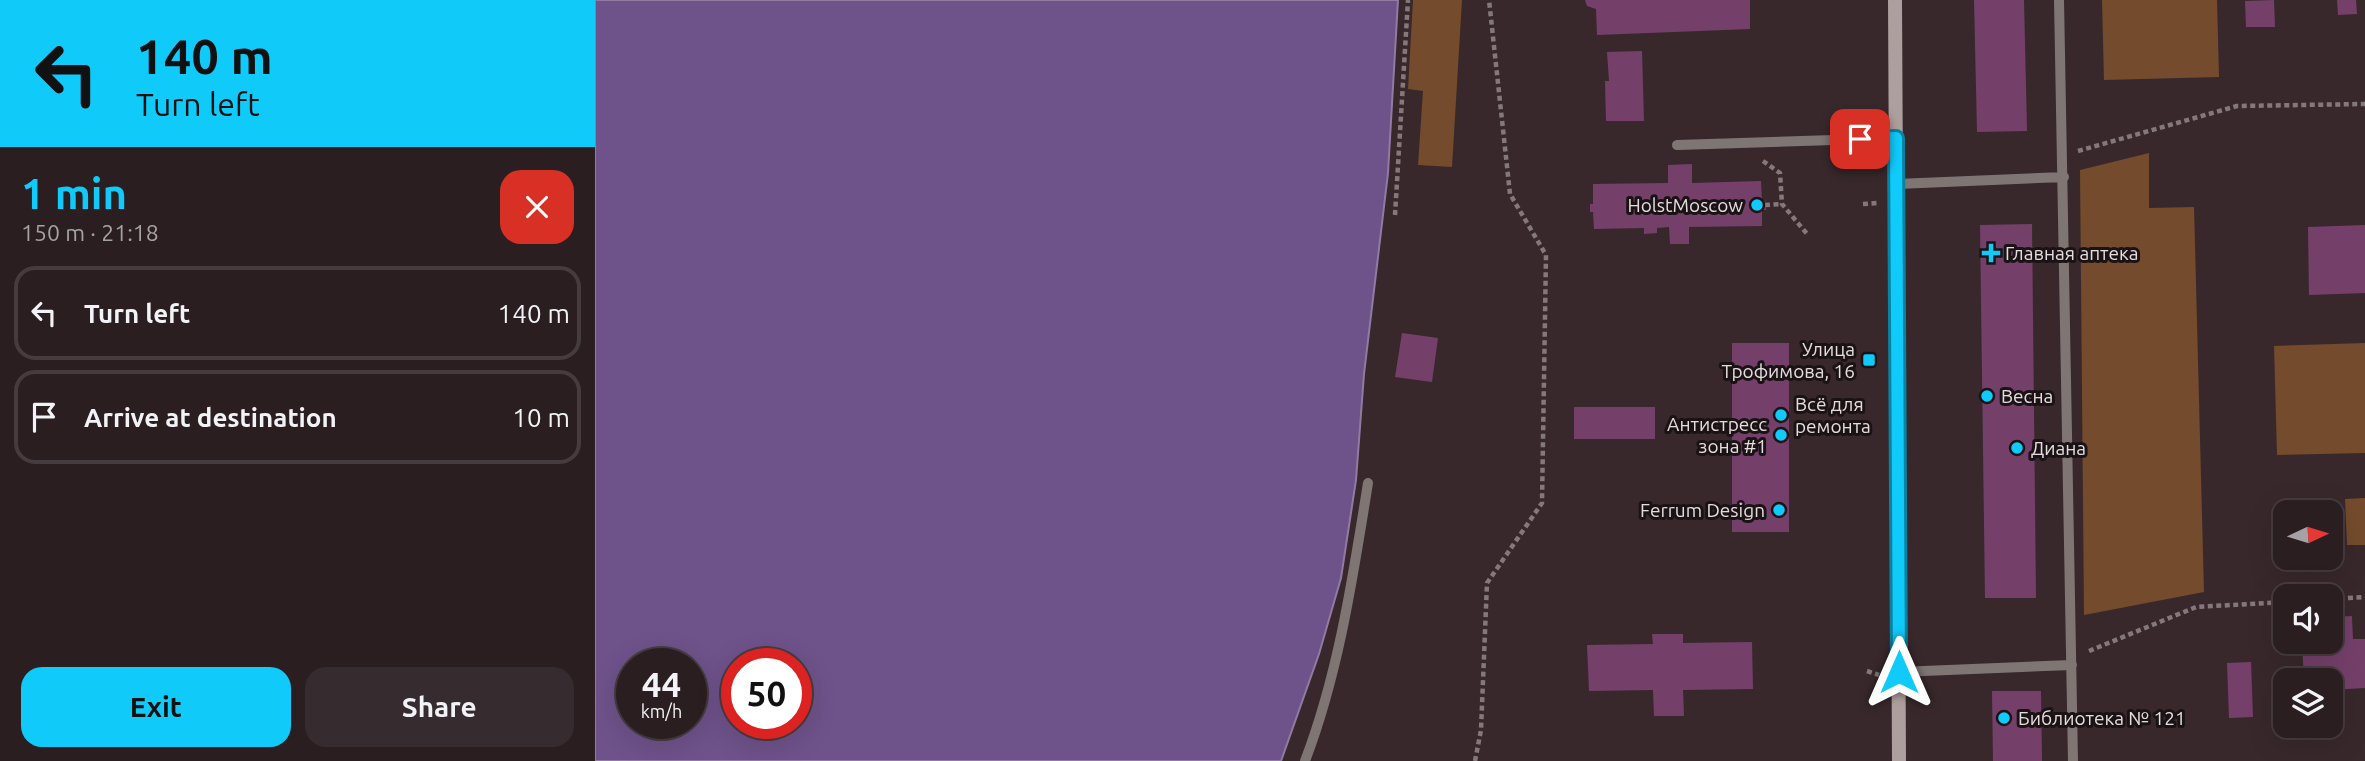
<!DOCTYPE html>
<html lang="en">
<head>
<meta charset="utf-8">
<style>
  body { margin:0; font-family:Ubuntu,sans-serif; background:#362b2e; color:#f1f3f6; height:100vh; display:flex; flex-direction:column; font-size:26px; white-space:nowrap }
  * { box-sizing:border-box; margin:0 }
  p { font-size:23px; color:#a5a2a5 }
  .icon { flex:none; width:38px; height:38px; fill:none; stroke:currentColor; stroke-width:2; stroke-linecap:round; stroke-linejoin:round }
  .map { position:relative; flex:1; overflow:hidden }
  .sheet { display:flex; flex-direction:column; background:#2a1e21; width:595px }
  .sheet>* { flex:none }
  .guide { background:#10cafa; color:#111; overflow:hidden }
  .needle { width:46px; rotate:86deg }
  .controls { position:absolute; left:1678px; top:500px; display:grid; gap:14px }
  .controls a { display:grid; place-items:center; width:70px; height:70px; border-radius:14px; background:#2a1e21; box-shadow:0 7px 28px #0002,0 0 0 2px #463c3f; font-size:35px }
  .speed { position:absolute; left:21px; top:648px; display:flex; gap:14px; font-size:35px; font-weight:700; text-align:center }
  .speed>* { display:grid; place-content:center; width:91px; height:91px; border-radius:50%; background:#2a1e21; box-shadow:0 7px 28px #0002,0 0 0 2px #463c3f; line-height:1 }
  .speed small { font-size:18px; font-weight:400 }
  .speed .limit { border:10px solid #d22; background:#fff; color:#111 }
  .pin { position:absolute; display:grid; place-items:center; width:60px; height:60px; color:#fff; margin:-30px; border-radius:14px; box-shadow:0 4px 10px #0006 }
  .me { position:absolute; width:77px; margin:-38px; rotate:0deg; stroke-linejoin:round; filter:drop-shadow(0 0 5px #0008) }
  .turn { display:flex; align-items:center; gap:24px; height:147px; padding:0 21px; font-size:32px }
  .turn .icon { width:91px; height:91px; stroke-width:2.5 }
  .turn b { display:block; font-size:49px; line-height:60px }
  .round { display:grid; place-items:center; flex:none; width:74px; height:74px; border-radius:21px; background:#362b2e }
  .head { display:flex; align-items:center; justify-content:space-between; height:119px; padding:0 21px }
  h1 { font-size:42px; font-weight:700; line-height:52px; color:#10cafa }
  .button { display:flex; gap:14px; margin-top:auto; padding:14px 21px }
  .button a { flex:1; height:80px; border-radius:21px; background:#10cafa; color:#111; font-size:28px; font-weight:700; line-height:80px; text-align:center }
  .button a+a { background:#362b2e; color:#f1f3f6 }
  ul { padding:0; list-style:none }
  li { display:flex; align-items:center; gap:21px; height:94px; margin:0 14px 10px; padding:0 7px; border:4px solid #463c3f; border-radius:21px }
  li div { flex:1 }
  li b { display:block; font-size:26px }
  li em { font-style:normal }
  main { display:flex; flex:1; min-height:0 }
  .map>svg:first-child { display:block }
  .green { fill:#744b2d }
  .water { fill:#6e528a; stroke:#927ba3; stroke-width:2; fill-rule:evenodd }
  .building { fill:#74406a }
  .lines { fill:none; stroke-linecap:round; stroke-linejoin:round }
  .path { stroke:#85787b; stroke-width:4.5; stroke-dasharray:5 3.5; stroke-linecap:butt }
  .lane { stroke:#7f7674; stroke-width:10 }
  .secondary { stroke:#ad9f9d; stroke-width:14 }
  .route-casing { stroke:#0a83a2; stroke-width:18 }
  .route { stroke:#10cafa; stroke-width:12 }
  .poi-dot { fill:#10cafa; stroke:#1a1315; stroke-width:2.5 }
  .labels { text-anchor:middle; stroke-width:6; stroke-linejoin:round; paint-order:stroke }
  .poi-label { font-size:19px; fill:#e6dbdd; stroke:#1a1315; text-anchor:start }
</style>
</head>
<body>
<main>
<section class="sheet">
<div class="guide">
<div class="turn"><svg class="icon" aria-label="left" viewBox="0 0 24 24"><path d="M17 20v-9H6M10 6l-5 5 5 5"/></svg><div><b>140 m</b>Turn left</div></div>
</div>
<div class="head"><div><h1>1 min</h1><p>150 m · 21:18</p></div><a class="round" style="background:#d93025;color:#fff"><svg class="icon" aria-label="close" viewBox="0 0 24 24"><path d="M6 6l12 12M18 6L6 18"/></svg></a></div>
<ul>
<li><svg class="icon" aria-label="left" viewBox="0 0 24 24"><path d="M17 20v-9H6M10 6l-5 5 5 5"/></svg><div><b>Turn left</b></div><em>140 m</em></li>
<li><svg class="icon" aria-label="arrive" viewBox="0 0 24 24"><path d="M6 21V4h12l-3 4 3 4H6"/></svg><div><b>Arrive at destination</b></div><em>10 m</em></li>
</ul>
<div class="button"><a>Exit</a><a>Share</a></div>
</section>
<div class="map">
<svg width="1770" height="761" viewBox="0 0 1770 761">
  <rect width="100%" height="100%" fill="#38282c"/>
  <path class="green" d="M818,0H867L857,167L823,165L828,91L813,89Z
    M1507,0H1622L1624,77L1509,80Z
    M1554,153V208L1599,207L1609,592L1489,615L1485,170Z
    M1770,343V453L1682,455L1679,346Z
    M1770,498V545H1752L1750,499Z"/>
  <path class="water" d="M0,0H803L793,173L769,374L761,480L746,578L724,654L686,761H0ZM37,663H96V723H37ZM142,663H201V723H142Z"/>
  <path class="building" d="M990,0H1155V29L1002,35L1001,9L992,6Z
    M1379,0H1429L1432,131L1382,132Z
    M1679,0L1680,27H1651L1650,1Z
    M1742,0H1761L1762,14L1743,15Z
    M1047,51L1049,121H1011L1010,81H1014L1012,52Z
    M1097,164V183L1166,181L1167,201H1170L1171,210H1167V226L1094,227V244H1075L1074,227L1062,228V233L1049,234V228L999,229L998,212H995V204H998V184L1073,183V165Z
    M1437,224L1441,598H1390L1385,225Z
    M1770,225V293L1714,295L1713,227Z
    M807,333L843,338L837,382L800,377Z
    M1137,343H1194V532H1137Z
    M979,407H1060V439H979Z
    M1757,616L1758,639H1770V688L1736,690V681H1709L1707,642H1736V617Z
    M1057,634H1088V643L1157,642L1158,689L1088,690L1089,716H1059L1058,690L994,691L992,645L1058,644Z
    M1656,662L1658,717L1634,718L1632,663Z
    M1397,691H1446L1447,761H1398Z"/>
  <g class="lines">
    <path class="path" d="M1483,151L1642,106L1770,104
      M1168,161L1185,173L1187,204L1213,235
      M1268,204L1282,203
      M1170,205L1187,204
      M800,215L813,0
      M1736,599L1770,597
      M1494,651L1601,607L1690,602
      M1272,671L1284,675
      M880,761L886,730L892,583L947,503L951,255L915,194L894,0"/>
    <path class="lane" d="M1464,0L1478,761
      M1082,145L1302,138
      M1302,184L1469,177
      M1304,672L1477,665
      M710,761C744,672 758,576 773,483"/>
    <path class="secondary" d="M1300,0L1304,761"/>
  </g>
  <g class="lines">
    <defs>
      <path id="route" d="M1265,139L1301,138L1304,672"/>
    </defs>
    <use href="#route" class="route-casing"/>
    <use href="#route" class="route"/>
  </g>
  <g class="poi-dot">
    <circle cx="1162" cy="205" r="7"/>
    <path d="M1392.5 242.5h7v7h7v7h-7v7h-7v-7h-7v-7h7z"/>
    <rect x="1267" y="353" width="14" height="14" rx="3.5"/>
    <circle cx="1392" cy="396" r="7"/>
    <circle cx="1186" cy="415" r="7"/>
    <circle cx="1186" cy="435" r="7"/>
    <circle cx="1422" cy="448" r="7"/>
    <circle cx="1184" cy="510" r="7"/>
    <circle cx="1409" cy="718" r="7"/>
  </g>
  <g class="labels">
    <g class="poi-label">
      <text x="1148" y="212" text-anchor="end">HolstMoscow</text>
      <text x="1410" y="260">Главная аптека</text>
      <text x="1260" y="356" text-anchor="end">Улица<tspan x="1260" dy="22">Трофимова, 16</tspan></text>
      <text x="1406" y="403">Весна</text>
      <text x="1200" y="411">Всё для<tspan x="1200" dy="22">ремонта</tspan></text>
      <text x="1172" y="431" text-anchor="end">Антистресс<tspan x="1172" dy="22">зона #1</tspan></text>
      <text x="1436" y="455">Диана</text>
      <text x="1170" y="517" text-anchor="end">Ferrum Design</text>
      <text x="1423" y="725">Библиотека № 121</text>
    </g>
  </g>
</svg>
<div class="controls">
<a><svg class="needle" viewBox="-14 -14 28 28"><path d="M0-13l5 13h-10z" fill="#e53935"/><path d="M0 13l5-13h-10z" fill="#a5a2a5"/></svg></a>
<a><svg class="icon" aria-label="sound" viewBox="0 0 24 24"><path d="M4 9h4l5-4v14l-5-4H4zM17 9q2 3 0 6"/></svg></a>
<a><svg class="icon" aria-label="layers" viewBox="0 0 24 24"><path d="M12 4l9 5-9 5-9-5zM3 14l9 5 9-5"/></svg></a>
</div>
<div class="speed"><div>44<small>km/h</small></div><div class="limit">50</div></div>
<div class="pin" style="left:1265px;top:139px;background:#d93025"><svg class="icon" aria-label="arrive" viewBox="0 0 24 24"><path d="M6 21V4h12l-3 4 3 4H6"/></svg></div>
<svg class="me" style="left:1304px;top:672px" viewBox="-20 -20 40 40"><path d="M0-17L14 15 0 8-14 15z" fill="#10cafa" stroke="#fff" stroke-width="4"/></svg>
</div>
</main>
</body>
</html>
